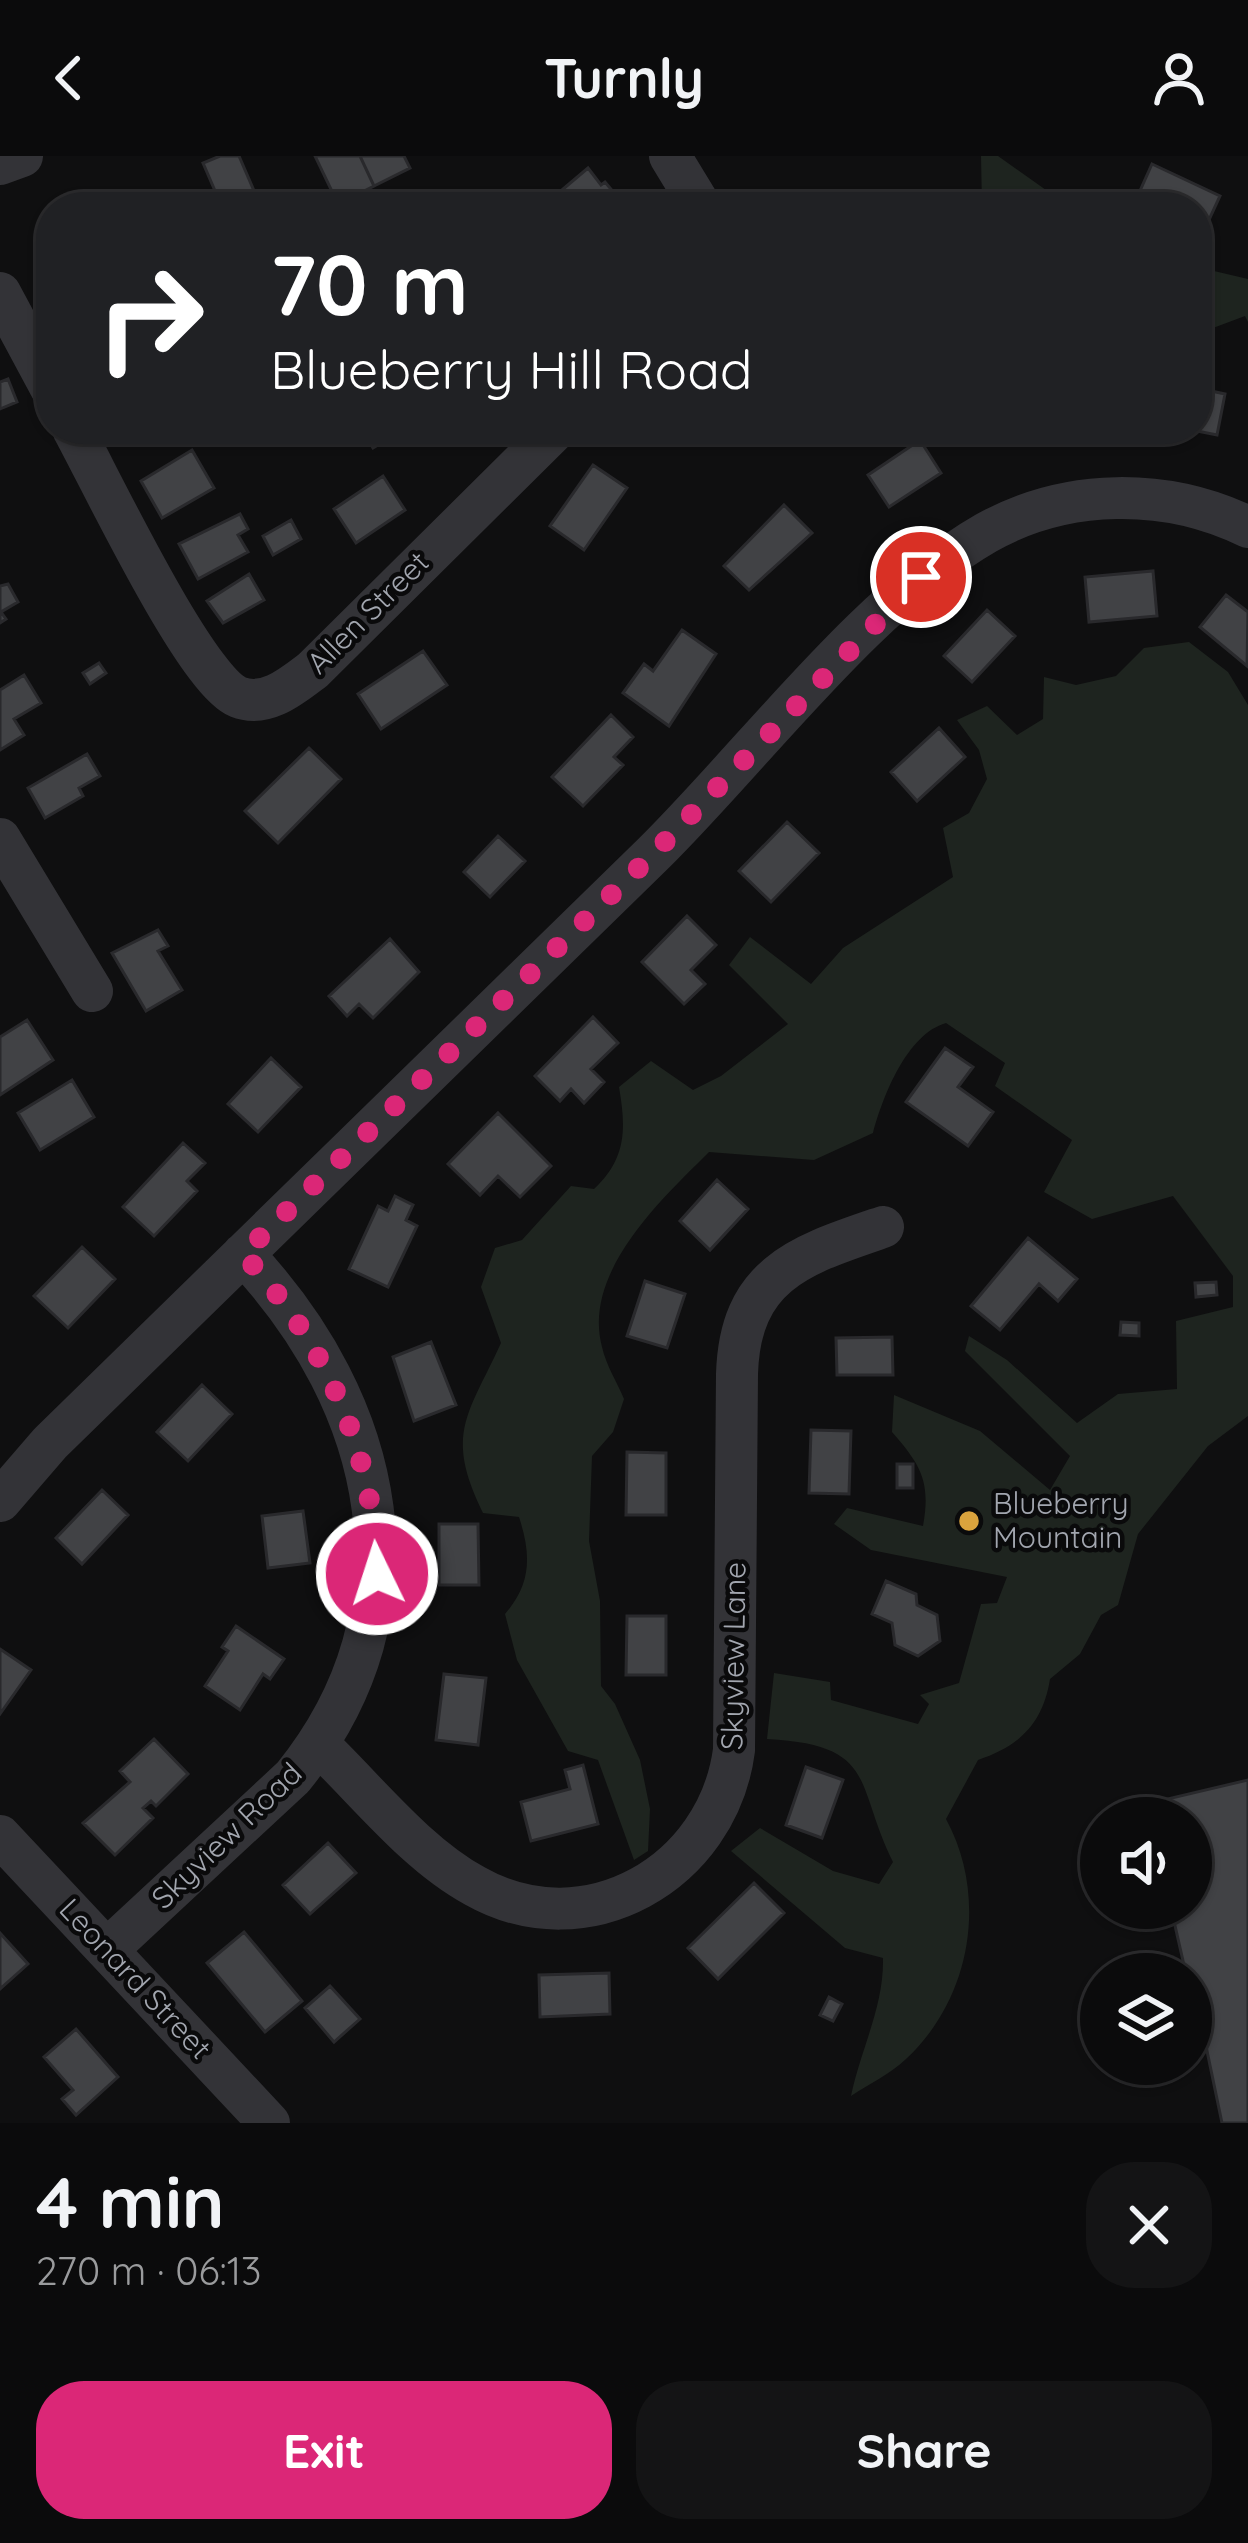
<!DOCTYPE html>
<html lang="en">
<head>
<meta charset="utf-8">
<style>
  body { margin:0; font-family:Quicksand,sans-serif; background:#141415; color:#f1f3f6; height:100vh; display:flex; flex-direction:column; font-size:45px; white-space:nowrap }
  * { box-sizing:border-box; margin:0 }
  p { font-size:39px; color:#9a9b9d }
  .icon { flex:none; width:66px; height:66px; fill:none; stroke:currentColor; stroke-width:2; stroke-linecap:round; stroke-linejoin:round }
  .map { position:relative; height:1967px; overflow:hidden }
  .sheet { display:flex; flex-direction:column; background:#0b0b0c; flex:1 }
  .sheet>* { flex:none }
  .banner { position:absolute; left:36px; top:36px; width:1176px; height:252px; border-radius:48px; box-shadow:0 3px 9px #0004,0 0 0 3px #2b2b2d; background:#202124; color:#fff; overflow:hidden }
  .controls { position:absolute; left:1080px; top:1641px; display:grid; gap:24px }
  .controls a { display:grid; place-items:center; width:132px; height:132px; border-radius:50%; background:#0b0b0c; box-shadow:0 3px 9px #0004,0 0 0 3px #2b2b2d; font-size:60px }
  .pin { position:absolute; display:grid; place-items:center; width:102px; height:102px; color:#fff; margin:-51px; border:6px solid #fff; border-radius:50%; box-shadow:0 3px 12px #0007 }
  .me { position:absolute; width:132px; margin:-66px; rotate:356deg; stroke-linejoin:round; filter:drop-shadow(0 0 9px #0008) }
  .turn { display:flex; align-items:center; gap:42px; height:252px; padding:0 36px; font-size:54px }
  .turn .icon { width:156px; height:156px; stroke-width:2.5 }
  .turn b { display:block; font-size:84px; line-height:102px }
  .round { display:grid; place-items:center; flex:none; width:126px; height:126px; border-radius:48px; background:#141415 }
  .summary { display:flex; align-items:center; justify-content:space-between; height:204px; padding:0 36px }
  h1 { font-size:72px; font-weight:800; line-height:90px }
  .action { display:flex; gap:24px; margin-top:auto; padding:24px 36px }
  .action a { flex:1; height:138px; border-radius:48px; background:#db2777; color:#fff; font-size:48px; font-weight:800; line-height:138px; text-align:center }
  .action a+a { background:#141415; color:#f1f3f6 }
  header { display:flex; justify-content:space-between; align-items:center; height:156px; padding:0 36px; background:#0b0b0c; font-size:54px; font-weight:800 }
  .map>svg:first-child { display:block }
  .green { fill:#1e241f }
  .building { fill:#414245; stroke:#29292c; stroke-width:3 }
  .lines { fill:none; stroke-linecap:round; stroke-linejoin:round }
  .minor { stroke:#333337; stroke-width:42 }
  .route { stroke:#db2777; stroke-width:21; stroke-dasharray:0 37.8 }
  .poi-dot { fill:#daa33d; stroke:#0a0a0b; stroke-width:4.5 }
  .labels { text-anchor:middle; stroke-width:9; stroke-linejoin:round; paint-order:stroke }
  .street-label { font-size:30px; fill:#a2a6af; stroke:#0a0a0b }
  .poi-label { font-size:30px; fill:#a2a6af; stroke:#0a0a0b; text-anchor:start }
</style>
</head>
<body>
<header><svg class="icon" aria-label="back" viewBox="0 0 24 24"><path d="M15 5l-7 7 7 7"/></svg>Turnly<svg class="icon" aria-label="person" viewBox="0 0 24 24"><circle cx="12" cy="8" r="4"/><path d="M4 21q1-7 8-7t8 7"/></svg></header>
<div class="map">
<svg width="1248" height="1967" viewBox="0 0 1248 1967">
  <rect width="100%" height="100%" fill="#0f0f10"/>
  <path class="green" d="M981,0H998L1070,51H982Z
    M1197,111L1248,123V166L1245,160L1197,178Z
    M1189,486L1228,516L1248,549V1260L1208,1290L1138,1378L1118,1449L1101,1459L1080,1498L1050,1523C1043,1567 1020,1590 978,1604L946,1663C988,1740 972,1842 906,1903C890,1918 869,1928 851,1940C861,1892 884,1851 883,1802L845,1792L731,1695L760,1672L833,1715L879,1728L893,1706C854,1627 878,1589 767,1583L774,1517L830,1526L831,1544L918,1568L929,1548L920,1539L959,1527L981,1448L997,1447L1007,1421L871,1394L834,1368L847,1352L923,1370C931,1326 921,1309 892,1276L894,1239L980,1275L1050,1334L1070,1300L965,1195L969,1180L1007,1204L1077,1267L1118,1238L1177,1233L1176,1165L1233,1151V1120L1173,1040L1092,1063L1044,1036L1072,984L995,930L1005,907L946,867C907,878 883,940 873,977L814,1004L709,996C662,1043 582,1116 602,1191C606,1209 617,1226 624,1243L613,1276L592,1300L589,1385L600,1445L601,1530L615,1548L640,1604L650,1653L648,1695L634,1704L598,1604L568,1595L517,1504L505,1458C532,1427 531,1398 519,1361L483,1357C444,1278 468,1259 501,1187L481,1131L495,1092L522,1084L571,1030L594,1033C627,1002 626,972 619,931L651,905L693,934L721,920L788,868L729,809L750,781L811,828L843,792L953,721L943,672L969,657L987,623L979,594L957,564L987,550L1017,579L1043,563L1044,521L1076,529L1116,520L1144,492Z"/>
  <path class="building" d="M220,0H239L261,51H222L203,7Z
    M315,0H360L374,30L338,48Z
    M360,0H404L410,12L374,30Z
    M1152,8L1220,40L1203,77L1197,74V51H1147L1135,46Z
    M588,12L601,29L605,26L626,51H566L556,39Z
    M8,223L17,246L0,253V226Z
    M1197,232L1225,238L1217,279L1187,273H1197Z
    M108,273H132L115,284Z
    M378,273H388L393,280L373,292L366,281Z
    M1007,273H1056L1008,279Z
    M920,284L941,317L889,351L868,319Z
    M192,294L214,332L162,362L141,325Z
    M593,309L627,332L584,394L550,370Z
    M383,320L405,354L356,387L334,353Z
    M784,349L812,377L749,434L724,410Z
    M240,358L248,373L238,379L248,396L198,423L179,388Z
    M291,364L301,383L273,399L263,380Z
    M1153,415L1157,460L1089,466L1085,421Z
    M249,418L264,444L223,467L207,445Z
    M8,428L18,446L1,456L6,463L0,467V430Z
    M1226,439L1248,456L1247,510L1200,471Z
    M987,454L1015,480L972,526L944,500Z
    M682,474L716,498L669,570L623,537L644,508L653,515Z
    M423,495L447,529L381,573L358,538Z
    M99,507L106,517L90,528L83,517Z
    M24,519L41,547L14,563L24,579L0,594V534Z
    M611,559L633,581L614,601L623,609L583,650L552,621Z
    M939,572L965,601L917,645L891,616Z
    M309,592L341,623L278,687L245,655Z
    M87,598L100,620L79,632L83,640L45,662L28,632Z
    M787,666L819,697L771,746L739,715Z
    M498,680L525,705L490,741L464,716Z
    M687,760L716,789L691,814L705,828L684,848L642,806Z
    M158,774L168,790L158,795L182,834L146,855L112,797Z
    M390,783L419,816L373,862L359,848L347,860L329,840Z
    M593,861L618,887L591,913L604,926L584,947L571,933L560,945L535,920Z
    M27,864L53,904L0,939V881Z
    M945,892L973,911L958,931L993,956L968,990L906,946Z
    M271,902L301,931L258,976L228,948Z
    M72,924L94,961L40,994L18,957Z
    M498,957L551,1010L520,1041L498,1020L480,1039L448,1008Z
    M183,987L205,1007L187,1025L197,1035L154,1080L123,1051Z
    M717,1024L748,1053L710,1094L680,1065Z
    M395,1040L413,1049L406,1064L417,1070L388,1131L349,1113L378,1050L388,1055Z
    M1028,1082L1077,1123L1058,1145L1039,1128L1000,1174L971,1150Z
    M82,1091L115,1123L68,1172L34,1140Z
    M645,1125L685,1138L667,1192L627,1180Z
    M1216,1126L1217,1139L1196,1141L1195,1127Z
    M1121,1166L1139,1167V1180L1120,1179Z
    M892,1181L893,1219H837L836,1182Z
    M431,1186L456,1249L414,1265L393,1201Z
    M202,1229L232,1258L188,1305L157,1276Z
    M811,1274L851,1275L849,1338L809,1337Z
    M627,1296L666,1297V1359H626Z
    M897,1308H913V1332H897Z
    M102,1334L128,1359L82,1408L56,1382Z
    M303,1355L310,1407L268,1412L262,1360Z
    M439,1368H478L479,1429H439Z
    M886,1425L916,1438L917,1449L937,1459L940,1485L918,1500L895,1489L892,1467L872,1458Z
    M627,1460H666V1519H626Z
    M236,1470L284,1503L270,1523L263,1518L240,1554L205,1530L228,1495L222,1491Z
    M0,1493L31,1514L0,1558Z
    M444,1518L486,1522L478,1589L436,1584Z
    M154,1583L188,1618L156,1650L151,1645L143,1652L153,1662L115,1699L83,1667L130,1626L120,1615Z
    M583,1609L598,1668L531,1685L521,1646L570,1633L565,1614Z
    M806,1611L843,1624L822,1682L786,1669Z
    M1248,1624V1967H1222L1191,1818H1186L1171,1752H1191V1662H1149L1146,1648Z
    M328,1687L356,1717L310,1758L283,1729Z
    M754,1727L784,1757L718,1823L688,1792Z
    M244,1776L302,1845L265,1876L207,1807Z
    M0,1777L28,1808L0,1833Z
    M609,1817L610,1858L540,1861L539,1819Z
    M330,1830L360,1863L334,1886L305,1852Z
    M829,1841L842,1848L833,1865L820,1859Z
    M76,1873L118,1921L76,1959L62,1943L73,1934L44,1901Z"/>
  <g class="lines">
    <path class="minor" d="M670,0L701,51
      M0,8L22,0
      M0,137L51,232
      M73,273C100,322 195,523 238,541C266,552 292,530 313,514L556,273
      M0,683L92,835
      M0,1345L50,1287C250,1089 454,895 654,697C754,598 866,446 986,377C1066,332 1166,331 1248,371
      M319,1589C367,1635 416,1698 475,1730C586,1793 718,1717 734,1594L737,1218C740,1117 801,1099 883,1071
      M0,1680L269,1967
      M109,1792L293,1621C430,1452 385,1248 243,1098"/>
  </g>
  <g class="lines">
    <path class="route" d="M377,1418C374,1296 326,1187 243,1098L655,696L921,421"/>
  </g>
  <circle class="poi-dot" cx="969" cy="1365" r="12"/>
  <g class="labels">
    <g class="street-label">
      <text transform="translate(368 457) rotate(-45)" y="10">Allen Street</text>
      <text transform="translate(734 1500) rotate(-89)" y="10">Skyview Lane</text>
      <text transform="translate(227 1680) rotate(-44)" y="10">Skyview Road</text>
      <text transform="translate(135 1823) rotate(47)" y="10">Leonard Street</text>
    </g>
    <g class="poi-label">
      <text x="993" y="1358">Blueberry<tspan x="993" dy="34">Mountain</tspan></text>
    </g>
  </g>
</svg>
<div class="controls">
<a><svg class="icon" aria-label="sound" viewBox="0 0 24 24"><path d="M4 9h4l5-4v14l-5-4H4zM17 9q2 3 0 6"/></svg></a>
<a><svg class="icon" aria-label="layers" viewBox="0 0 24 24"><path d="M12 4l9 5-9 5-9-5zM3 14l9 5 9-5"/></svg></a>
</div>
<div class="pin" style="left:921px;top:421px;background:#d93025"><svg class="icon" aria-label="arrive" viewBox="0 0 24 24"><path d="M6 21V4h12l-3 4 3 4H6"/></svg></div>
<svg class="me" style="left:377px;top:1418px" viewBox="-20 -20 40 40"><circle r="17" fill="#db2777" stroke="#fff" stroke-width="3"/><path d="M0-11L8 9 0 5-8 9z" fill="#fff"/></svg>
<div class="banner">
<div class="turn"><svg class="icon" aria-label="right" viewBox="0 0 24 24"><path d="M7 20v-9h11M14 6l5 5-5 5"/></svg><div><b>70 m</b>Blueberry Hill Road</div></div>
</div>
</div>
<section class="sheet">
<div class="summary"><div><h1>4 min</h1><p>270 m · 06:13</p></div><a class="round"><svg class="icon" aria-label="close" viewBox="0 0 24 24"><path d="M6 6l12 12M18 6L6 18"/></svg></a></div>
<div class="action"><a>Exit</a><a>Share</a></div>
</section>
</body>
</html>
